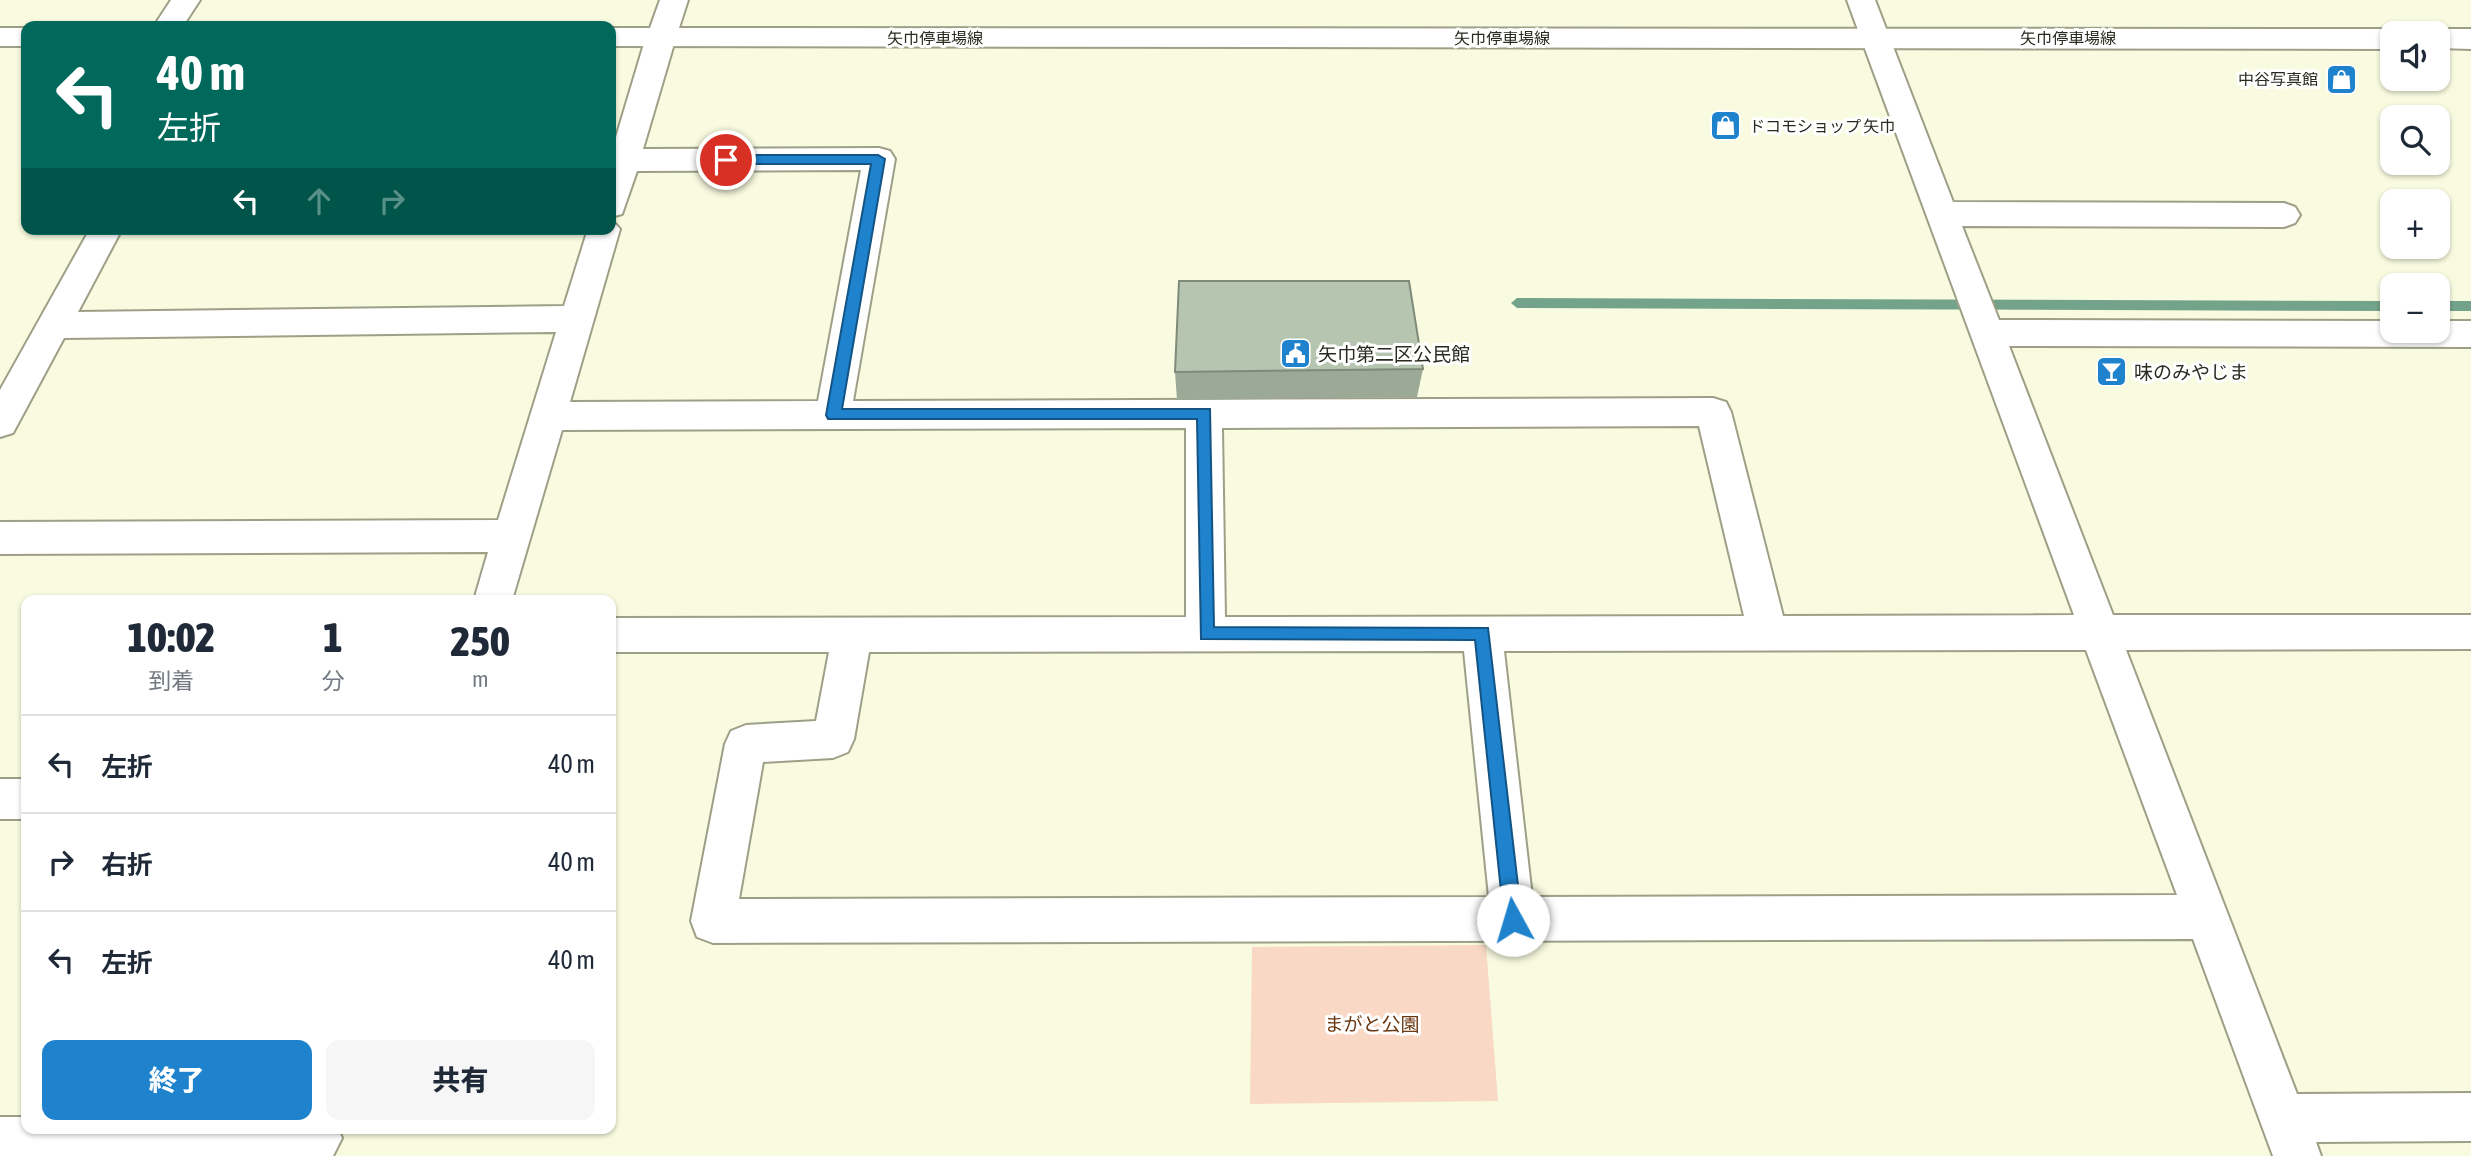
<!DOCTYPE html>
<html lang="ja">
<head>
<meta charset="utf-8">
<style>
  body { margin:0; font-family:"Asap Condensed","Noto Sans JP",sans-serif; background:#f6f6f7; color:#1f2937; height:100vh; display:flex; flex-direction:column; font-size:26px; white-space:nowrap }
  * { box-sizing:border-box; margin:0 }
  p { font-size:23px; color:#747a83 }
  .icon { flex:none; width:38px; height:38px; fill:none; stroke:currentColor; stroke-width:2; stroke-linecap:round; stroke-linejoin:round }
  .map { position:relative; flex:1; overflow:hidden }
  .drawer { position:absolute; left:21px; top:595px; width:595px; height:539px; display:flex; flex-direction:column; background:#fff; border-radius:14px; box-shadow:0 2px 5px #0004 }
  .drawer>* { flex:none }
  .hud { position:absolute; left:21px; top:21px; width:595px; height:214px; border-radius:14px; box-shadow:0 2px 5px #0004; background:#00695c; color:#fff; overflow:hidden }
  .fabs { position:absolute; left:2380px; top:21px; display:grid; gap:14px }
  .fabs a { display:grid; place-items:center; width:70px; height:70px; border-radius:14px; background:#fff; box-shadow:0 2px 5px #0004; font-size:35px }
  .pin { position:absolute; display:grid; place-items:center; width:60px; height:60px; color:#fff; margin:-30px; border:4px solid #fff; border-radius:50%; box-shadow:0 2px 7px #0007 }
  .me { position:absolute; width:77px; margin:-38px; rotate:354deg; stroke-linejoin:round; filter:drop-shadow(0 0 5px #0008) }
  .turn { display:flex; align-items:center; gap:24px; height:147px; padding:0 21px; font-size:32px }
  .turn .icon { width:91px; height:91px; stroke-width:2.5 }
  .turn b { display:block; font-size:49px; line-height:60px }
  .lanes { display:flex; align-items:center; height:66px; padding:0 21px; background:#0003; justify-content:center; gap:35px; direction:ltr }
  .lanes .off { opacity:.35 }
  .eta { display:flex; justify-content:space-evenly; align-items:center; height:119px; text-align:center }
  .eta b { font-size:42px; font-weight:800; line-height:49px }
  .button { display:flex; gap:14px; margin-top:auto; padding:14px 21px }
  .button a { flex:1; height:80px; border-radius:14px; background:#1e82cd; color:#fff; font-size:28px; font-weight:800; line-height:80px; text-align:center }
  .button a+a { background:#f6f6f7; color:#1f2937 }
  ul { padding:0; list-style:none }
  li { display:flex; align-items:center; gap:21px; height:98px; padding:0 21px; border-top:2px solid #e0e1e3 }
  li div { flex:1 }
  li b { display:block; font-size:26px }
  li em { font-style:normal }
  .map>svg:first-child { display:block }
  .green { fill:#f9d9c5 }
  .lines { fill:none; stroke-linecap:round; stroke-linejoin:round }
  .stream { fill:#74a38b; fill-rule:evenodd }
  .street-casing { stroke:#9e9f86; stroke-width:4 }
  .secondary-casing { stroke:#9e9f86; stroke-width:4 }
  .street { fill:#fff; fill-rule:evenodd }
  .secondary { fill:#fff; fill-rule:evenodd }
  .wall { fill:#9ca996 }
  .building { fill:#b5c5af; stroke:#7f8a7a; stroke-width:2 }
  .route { fill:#1e82cd; stroke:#145485; stroke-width:2 }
  .labels { text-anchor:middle; stroke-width:6; stroke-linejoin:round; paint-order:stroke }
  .far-street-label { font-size:16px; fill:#292a20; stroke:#fff }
  .far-poi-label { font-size:16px; fill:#292a20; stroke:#fff; text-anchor:end }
  .poi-label { font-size:19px; fill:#292a20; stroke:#fff; text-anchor:start }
  .park-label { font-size:19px; fill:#6a370f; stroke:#fff }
</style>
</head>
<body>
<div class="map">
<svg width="2471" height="1156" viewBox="0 0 2471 1156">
  <rect width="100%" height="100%" fill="#f9fbe0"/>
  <path class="green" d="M1486,945L1498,1101L1250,1104L1252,947Z"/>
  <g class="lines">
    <path class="stream" d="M1517,298L2392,301V311L1517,308L1511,303Z
      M2438,301H2471V311H2438Z"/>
    <defs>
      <path id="street" d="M171,0H200L183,26H154Z
        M1847,0H1875L1953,202L2284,203L2295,207L2300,215L2295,223L2284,227L1962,226L1999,320L2392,321V331H2438V321H2471V347L2009,346L2113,615H2471V649L2126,650L2297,1094L2471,1093V1141L2316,1142L2321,1156H2273L2193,939L713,943L697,937L691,921L725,744L731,731L746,725L816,721L829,652H611V618L1186,617V428L562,430L512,600H474L488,552L0,554V522L498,520L556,332L64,338L13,433L0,437V390L90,229H122L78,312L564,306L588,229H611V219L620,229L570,402L818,401L861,170L637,171L622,214L611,217V154L646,37L651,30L661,28L671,30L676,37L643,149L879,148L890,151L895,159L853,401L1713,398L1726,402L1731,412L1783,616L2074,615ZM1699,426L1744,616L1225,617L1222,428ZM2086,650L2177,895L1532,897L1504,651ZM1464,651L1489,897L739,899L763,762L833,758L848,752L854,739L869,652Z
        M0,779H26V819H0Z
        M0,1117H26V1129H338L342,1138L333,1156H0Z"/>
      <path id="secondary" d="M660,0H688L679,28L2392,29L2403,33H2392V49L611,46V28H650Z
        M0,28H26V46H0Z
        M2438,29H2471V49L2438,48V33H2427Z"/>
    </defs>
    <use href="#street" class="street-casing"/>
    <use href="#secondary" class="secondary-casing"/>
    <use href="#street" class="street"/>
    <use href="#secondary" class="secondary"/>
  </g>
  <path class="wall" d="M1423,369L1417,397L1177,400L1175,372Z"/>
  <path class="building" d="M1179,281H1409L1423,369L1175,372Z"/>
  <path class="route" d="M726,155H878L885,159L842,409H1210L1214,627L1488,628L1522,920L1520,926L1513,929L1507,926L1504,920L1475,640L1201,639L1197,419H828L826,415L871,164H726L720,160Z"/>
  <defs>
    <symbol id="shop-square" viewBox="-11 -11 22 22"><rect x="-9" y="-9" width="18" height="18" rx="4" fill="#1e82cd" stroke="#fff"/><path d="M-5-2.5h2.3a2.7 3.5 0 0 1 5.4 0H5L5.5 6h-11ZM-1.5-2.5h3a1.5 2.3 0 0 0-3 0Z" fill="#fff"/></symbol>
    <symbol id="civic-square" viewBox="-11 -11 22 22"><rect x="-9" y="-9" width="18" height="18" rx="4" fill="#1e82cd" stroke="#fff"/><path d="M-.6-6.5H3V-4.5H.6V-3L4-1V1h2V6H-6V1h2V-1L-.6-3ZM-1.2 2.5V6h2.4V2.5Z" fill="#fff"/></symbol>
    <symbol id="bar-square" viewBox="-11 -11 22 22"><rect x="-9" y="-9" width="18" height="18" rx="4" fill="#1e82cd" stroke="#fff"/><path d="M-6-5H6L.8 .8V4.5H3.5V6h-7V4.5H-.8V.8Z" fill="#fff"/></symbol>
  </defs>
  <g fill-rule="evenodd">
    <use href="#shop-square" x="2324" y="62" width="35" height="35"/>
    <use href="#shop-square" x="1708" y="108" width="35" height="35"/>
    <use href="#civic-square" x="1278" y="336" width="35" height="35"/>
    <use href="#bar-square" x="2094" y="354" width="35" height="35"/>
  </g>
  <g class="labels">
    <g class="far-street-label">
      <text x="935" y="44">矢巾停車場線</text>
      <text x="1502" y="44">矢巾停車場線</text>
      <text x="2068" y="44">矢巾停車場線</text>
    </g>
    <g class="far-poi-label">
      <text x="2318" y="85">中谷写真館</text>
      <text x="1749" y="132" text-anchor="start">ドコモショップ 矢巾</text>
    </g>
    <g class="poi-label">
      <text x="1318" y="361">矢巾第二区公民館</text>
      <text x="2134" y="379">味のみやじま</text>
    </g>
    <g class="park-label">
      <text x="1372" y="1031">まがと公園</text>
    </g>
  </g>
</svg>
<div class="fabs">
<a><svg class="icon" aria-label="sound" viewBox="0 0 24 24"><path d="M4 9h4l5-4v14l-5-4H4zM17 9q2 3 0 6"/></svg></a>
<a><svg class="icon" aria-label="search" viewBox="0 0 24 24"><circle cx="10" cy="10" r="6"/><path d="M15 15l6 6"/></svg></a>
<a>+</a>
<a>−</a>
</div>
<div class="pin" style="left:726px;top:160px;background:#d93025"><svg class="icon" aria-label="arrive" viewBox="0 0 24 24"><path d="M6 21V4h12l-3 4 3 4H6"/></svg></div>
<svg class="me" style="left:1513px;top:920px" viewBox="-20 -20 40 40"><circle r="19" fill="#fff"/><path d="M0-13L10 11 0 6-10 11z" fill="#1e82cd"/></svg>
<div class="hud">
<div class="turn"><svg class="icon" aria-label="left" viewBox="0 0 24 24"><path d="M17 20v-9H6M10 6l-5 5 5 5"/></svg><div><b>40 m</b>左折</div></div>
<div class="lanes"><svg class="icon" aria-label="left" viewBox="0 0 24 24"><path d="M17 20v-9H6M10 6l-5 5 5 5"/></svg><svg class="icon off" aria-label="ahead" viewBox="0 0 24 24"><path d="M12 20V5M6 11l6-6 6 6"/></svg><svg class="icon off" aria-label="right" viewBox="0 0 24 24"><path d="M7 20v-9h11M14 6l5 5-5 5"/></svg></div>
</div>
<section class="drawer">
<div class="eta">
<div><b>10:02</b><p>到着</p></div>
<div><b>1</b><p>分</p></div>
<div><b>250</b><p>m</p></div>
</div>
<ul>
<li><svg class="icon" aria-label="left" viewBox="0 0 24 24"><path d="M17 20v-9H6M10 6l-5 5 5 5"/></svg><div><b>左折</b></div><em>40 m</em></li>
<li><svg class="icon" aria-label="right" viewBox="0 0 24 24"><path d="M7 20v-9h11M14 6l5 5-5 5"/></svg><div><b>右折</b></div><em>40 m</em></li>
<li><svg class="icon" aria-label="left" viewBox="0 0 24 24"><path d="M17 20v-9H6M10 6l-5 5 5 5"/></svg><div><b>左折</b></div><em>40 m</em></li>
</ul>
<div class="button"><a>終了</a><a>共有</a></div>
</section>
</div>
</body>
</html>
